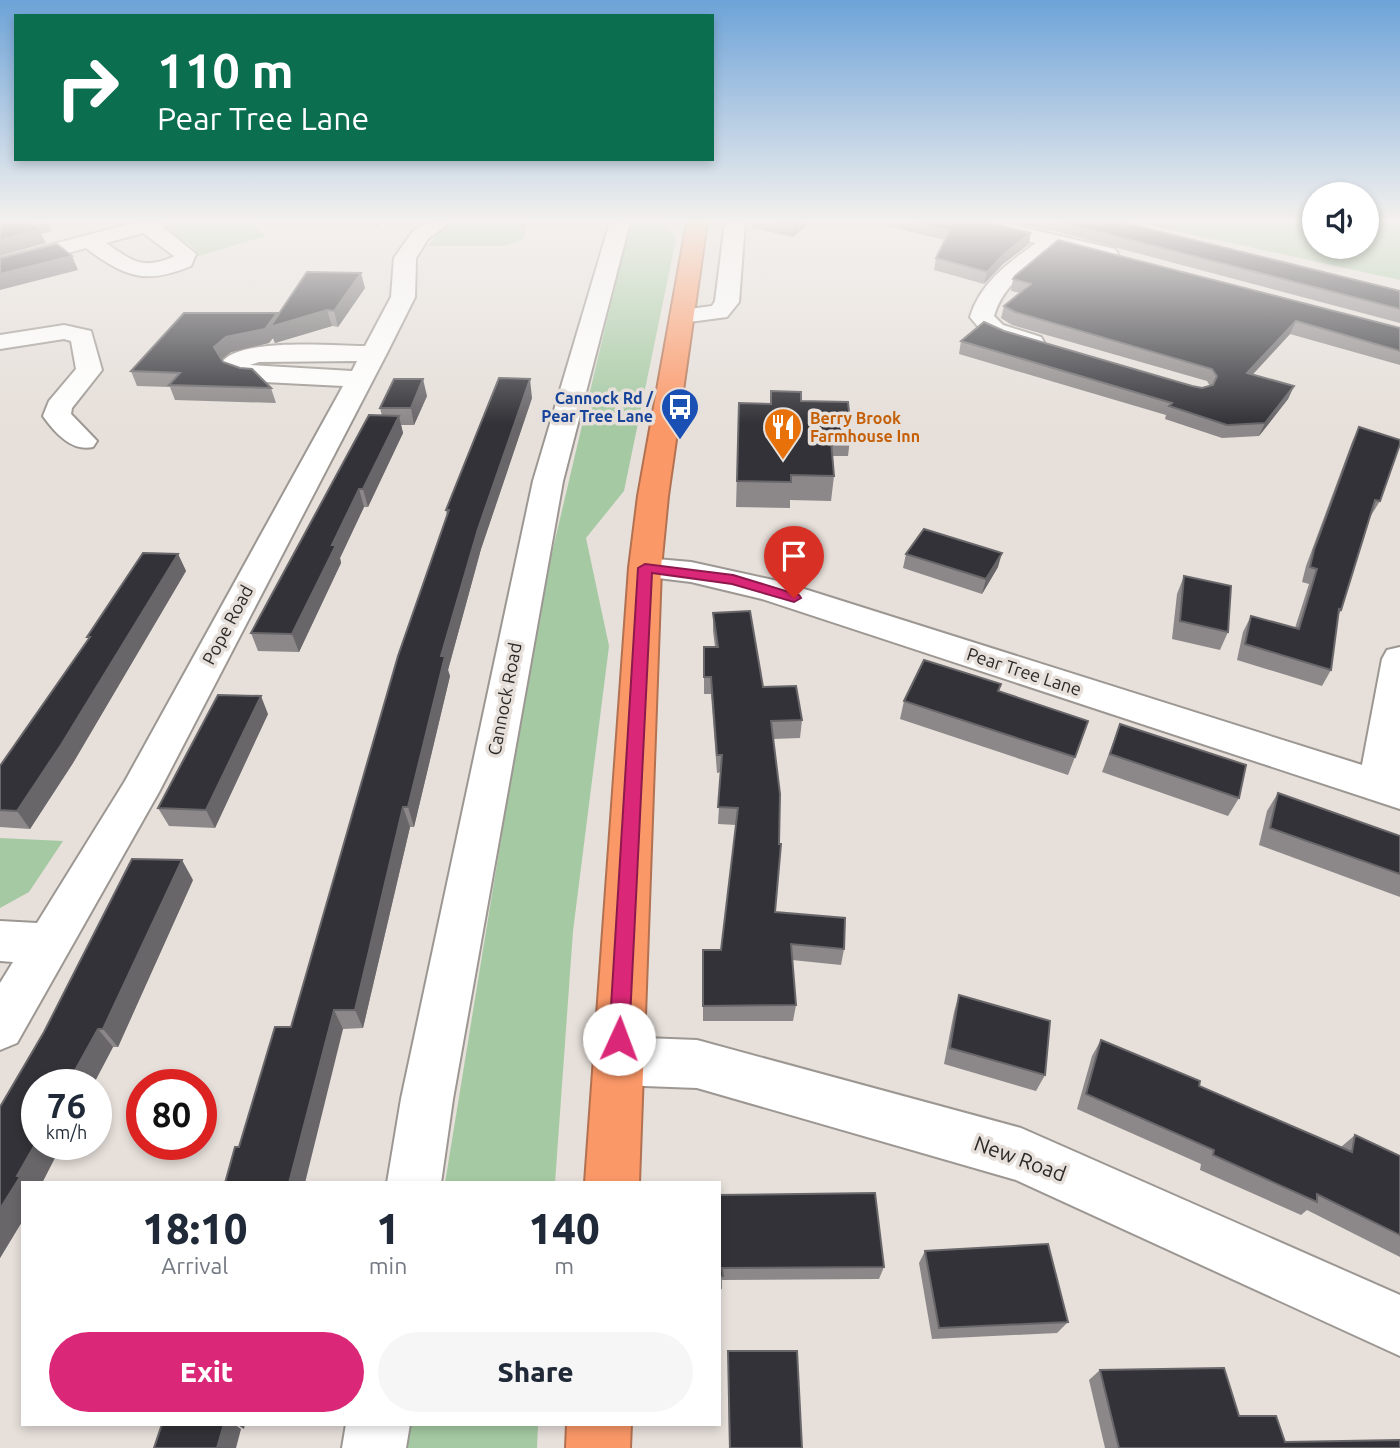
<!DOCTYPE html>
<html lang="en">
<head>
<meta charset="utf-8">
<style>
  body { margin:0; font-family:Ubuntu,sans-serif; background:#f6f6f7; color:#1f2937; height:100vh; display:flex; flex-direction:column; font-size:26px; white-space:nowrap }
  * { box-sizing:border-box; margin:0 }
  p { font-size:23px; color:#747a83 }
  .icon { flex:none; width:38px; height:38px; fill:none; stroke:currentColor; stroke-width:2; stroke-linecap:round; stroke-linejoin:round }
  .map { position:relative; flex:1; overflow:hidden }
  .side { position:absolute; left:21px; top:1181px; width:700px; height:245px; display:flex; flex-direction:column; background:#fff; border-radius:0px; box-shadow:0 4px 10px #0003 }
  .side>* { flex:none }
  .guide { position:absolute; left:14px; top:14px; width:700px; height:147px; border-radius:0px; box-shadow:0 4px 10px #0003; background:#0b6e4f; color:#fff; overflow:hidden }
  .tools { position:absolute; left:1302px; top:182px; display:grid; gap:14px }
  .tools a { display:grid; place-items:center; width:77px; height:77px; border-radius:50%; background:#fff; box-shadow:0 4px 10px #0003; font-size:35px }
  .speed { position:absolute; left:21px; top:1069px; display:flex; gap:14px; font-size:35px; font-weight:700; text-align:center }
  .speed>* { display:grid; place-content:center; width:91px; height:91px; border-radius:50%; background:#fff; box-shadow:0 4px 10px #0003; line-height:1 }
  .speed small { font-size:18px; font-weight:400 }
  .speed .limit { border:10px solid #d22; background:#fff; color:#111 }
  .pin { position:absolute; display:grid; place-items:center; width:60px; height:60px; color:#fff; margin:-72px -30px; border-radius:50% 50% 50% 0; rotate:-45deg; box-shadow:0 0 7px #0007 }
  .pin .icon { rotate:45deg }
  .me { position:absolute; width:77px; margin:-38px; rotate:2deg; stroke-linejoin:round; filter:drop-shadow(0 0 5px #0008) }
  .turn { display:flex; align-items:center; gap:24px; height:147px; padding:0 28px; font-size:32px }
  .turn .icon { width:91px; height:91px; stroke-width:2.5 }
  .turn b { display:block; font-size:49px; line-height:60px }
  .eta { display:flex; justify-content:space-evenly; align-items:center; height:119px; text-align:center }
  .eta b { font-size:42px; font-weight:800; line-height:49px }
  .action { display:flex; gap:14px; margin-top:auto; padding:14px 28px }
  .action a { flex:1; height:80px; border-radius:42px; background:#db2777; color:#fff; font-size:28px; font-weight:800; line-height:80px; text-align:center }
  .action a+a { background:#f6f6f7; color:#1f2937 }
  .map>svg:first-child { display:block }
  .green { fill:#a5caa3 }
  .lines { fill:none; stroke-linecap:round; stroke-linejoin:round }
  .minor-casing { stroke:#9c9792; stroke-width:4 }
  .highway-casing { stroke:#b27151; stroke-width:4 }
  .minor { fill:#fff; fill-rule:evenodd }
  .highway { fill:#fb9868; fill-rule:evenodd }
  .wall { fill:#8c8889 }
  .shaded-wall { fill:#686669 }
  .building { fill:#323238; stroke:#686669; stroke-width:2 }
  .route { fill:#db2777; stroke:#8e194d; stroke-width:2 }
  .labels { text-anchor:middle; stroke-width:7; stroke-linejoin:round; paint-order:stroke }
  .far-transit-label { font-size:16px; font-weight:bold; fill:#164399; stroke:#e6dfda; text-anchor:end }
  .far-food-label { font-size:16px; font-weight:bold; fill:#c56008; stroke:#e6dfda; text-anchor:start }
  .street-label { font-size:18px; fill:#2b2927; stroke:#e6dfda }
  .near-street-label { font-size:21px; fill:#2b2927; stroke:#e6dfda }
</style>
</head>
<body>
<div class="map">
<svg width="1400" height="1448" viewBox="0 0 1400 1448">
  <rect width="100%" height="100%" fill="#e6dfda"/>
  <path class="green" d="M177,222H250L265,236L193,258L196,250L167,229L170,223Z
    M448,222H529L522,240L503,246H428Z
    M630,222C651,222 665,219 676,239L624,491L586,538L609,646L573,931L555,1183H445L538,612Z
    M1135,222H1314V247H1367V222H1400V280Z
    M0,838L63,841L29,892L0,908Z
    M408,1425H538L537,1448H405Z"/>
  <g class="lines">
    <defs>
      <path id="minor" d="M137,222H169L163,227L196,254L191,266C145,285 125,277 86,248L0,272V258ZM143,233L174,256L173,257C142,270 132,261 106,243Z
        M427,222H450L428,239L416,258L415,297L387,353L159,792L17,1043L0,1050V983L13,962L0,961V921L37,923L125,781L343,386L246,381L229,374L222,362C240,337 335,346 365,346L391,297L394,258L413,231ZM357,361L352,371L250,365L259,362Z
        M610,222H630L563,481L453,1099L441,1183H387L401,1099L533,481Z
        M725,222H745L739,302L727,317L682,323L674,321L670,316L674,311L712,306L715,301Z
        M967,222H1000L1115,249L1118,254L1115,259L1107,261L1056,248C1031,267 1003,284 994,316L1003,325L1041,337L1044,342L1041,347L1032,349L985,335L970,317C980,283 1008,263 1036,243L970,226Z
        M64,325L91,331L102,370L72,408L71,414L97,441L93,447C72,452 55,433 43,416L49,401L76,369L71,341L64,339L0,349V335Z
        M645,558L691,562L782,582L1362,765L1382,659L1387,650L1400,647V809L762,599L691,582L633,575L629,568L633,561Z
        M618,1037L697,1040L1021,1128L1400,1295V1356L1016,1180L697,1088L618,1085L600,1078L593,1061L600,1044Z
        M346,1424H410L406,1448H342Z"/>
      <path id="highway" d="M687,222H707L668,496L661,568L639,1183H585L629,568L638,496Z
        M567,1424H631L630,1448H566Z"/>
    </defs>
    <use href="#minor" class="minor-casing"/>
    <use href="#highway" class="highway-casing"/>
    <use href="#minor" class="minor"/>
    <use href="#highway" class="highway"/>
  </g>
  <path class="wall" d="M363,222H381L377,227Z
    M752,222H810L793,237L752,228Z
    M870,222H988L1029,244L1003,264L984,284L934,270L936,258L945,240Z
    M1009,222H1121L1400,291V323L1054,231Z
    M1013,279L1400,328V365L1290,334L1253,374L1294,386L1288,399L1259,436L1222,438L1165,419L1166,415L959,354L961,341L1004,331L1192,386L1202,388L1210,386L1207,381L1012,325L1001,318L1004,306L1020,293L1011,291Z
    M365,288L338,327L332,326L275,343L273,338L269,343L231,352L222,360L223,362L271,388L276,403L175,400L170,387L137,386L131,371L277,313L278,316Z
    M771,391L801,401L851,431L848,456H832L834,476L831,501L790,500V508L736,507L739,403L770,404Z
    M427,396L414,425H401L403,433L368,507H364L340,558L341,563L299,652L258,651L251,633L382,416L380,408Z
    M532,398L481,549L448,670L450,676L414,827H410L363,1028L343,1029L239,1147L291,1027L447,516L446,510Z
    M1359,427L1380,501L1370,517L1341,610L1338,616L1331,670L1322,686L1237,660L1243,632L1251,616L1295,628L1309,584L1302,582L1306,566L1352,442Z
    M178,554L186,571L73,763L30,829L0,827V766L89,639L87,637Z
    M906,554L998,567L982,594L903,568Z
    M1184,576L1228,632L1220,650L1172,639L1177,594Z
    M713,613L763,687L802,720L800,738L773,739L775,912L844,949L841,965L792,960L796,1005L793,1021H703V950H721L736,825L718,824L721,772L717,773L711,694H704V647H715L713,631Z
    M999,692L1075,757L1068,775L900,719L904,701Z
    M268,714L215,828L169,826L158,808Z
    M1120,724L1239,798L1228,816L1102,772Z
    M1278,793L1400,836V897L1259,845L1267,811Z
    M193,880L118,1047H113L93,1085H37V1144H62L42,1183H23V1220L0,1258V1107Z
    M959,995L1045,1075L1036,1091L944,1064L954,1012Z
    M1101,1040L1199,1086L1341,1147L1355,1135L1400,1156V1257L1307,1210L1301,1215L1200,1170L1201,1164L1077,1109L1092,1056Z
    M719,1195L884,1267L879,1279L722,1280V1289H719Z
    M925,1251L1068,1322L1057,1333L932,1339L919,1263Z
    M728,1351L802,1448H729Z
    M1100,1370L1239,1416L1285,1442L1400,1448H1105L1089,1380Z"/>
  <path class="shaded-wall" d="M30,222H48L52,231L41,234L46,243L0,256V240Z
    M376,222H381L377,227Z
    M798,222H810L793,237L794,225Z
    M1031,233L1029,244L1003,264L984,284L987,272L1005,253Z
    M72,256L78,270L0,290V274Z
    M361,273L365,288L338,327L334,311Z
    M327,310L332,326L275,343L273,338L269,343L231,352L219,361L214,347L226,337L277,313L280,324Z
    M1296,321L1290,334L1242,386L1247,373Z
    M423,379L427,396L414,425L411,408Z
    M530,379L532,398L481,549L448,670L450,676L414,827L408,807L441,656L478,529Z
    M1294,386L1288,399L1259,436L1265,423Z
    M399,416L403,433L368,507L363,489Z
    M359,489L364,507L340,558L341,563L299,652L292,634L332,545Z
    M1002,553L998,567L982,594L986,579Z
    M178,554L186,571L73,763L30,829L17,811Z
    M261,696L268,714L215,828L206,810Z
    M403,807L410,827L363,1028L355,1010Z
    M182,860L193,880L118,1047L103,1029Z
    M334,1010L343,1029L305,1183H289Z
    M98,1029L113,1047L93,1085H67Z
    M37,1141V1144H62L42,1183H23V1220L0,1258V1209Z
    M224,1424H234L241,1429L236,1448H217Z
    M236,1424H245L244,1429Z"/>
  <path class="building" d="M0,222H30L40,230L0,240Z
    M775,222H798L794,225Z
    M916,222H988L1031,233L1005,253L987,272L936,258L950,230Z
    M1061,222H1121L1400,291V309Z
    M1058,240L1400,328V351L1296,321L1247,373L1294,386L1265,423L1227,425L1169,406L1172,403L961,341L984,322L1004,331L1192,386L1202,388L1213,385L1217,376L1212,369L1015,312L1004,306L1031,284L1013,279L1015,276Z
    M57,244L72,256L0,274V258Z
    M307,272L361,273L334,311L327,310L270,327Z
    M184,313H277L265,329L226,337L214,347L223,362L240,368L252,369L271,388L169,385L180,373L131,371Z
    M499,378L530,379L478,529L441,656H445L408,807H403L355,1010H334L289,1183H225L235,1147H239L275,1027H291L398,656L449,510H446Z
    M394,379H423L411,408H380Z
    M771,391L801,392V401L848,402L851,431L830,430L834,476L791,475V482L737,481L739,403L771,404Z
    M369,415L399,416L363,489H359L332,545H336L292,634L251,633Z
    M1359,427L1400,440V444L1380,501L1375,500L1341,610L1339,609L1331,670L1245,644L1251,616L1299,629L1317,569L1310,567L1314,550Z
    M924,529L1002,553L986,579L906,554Z
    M143,553L178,554L61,745L17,811L0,810V766L90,637H87Z
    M1184,576L1231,586L1228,632L1180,621Z
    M750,611L763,687L796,686L802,720L771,721L780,794L779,844H781L775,912L845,918L844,949L791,944L796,1005L703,1006V950H721L738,808L718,807L722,755H717L711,677H704V647H718L713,613Z
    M924,660L1001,684L998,691L1088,721L1075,757L904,701Z
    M218,695L261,696L206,810L158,808Z
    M1120,724L1246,765L1239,798L1110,754Z
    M1278,793L1400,836V874L1270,828Z
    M132,859L182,860L103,1029H98L67,1085H37V1141L17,1176L20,1177L0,1209V1107L44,1032Z
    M959,995L1050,1021L1045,1075L950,1048Z
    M1101,1040L1200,1081L1199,1086L1352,1152L1355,1135L1400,1156V1235L1317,1194V1202L1213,1155L1214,1150L1086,1094Z
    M875,1193L884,1267L722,1268L723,1276L719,1277V1195Z
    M1048,1244L1068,1322L939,1328L925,1251Z
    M728,1351H797L802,1448H730Z
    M1224,1368L1239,1416H1276L1285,1442L1400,1440V1448H1119L1100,1370Z
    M162,1424H224L217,1448H154Z"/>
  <linearGradient id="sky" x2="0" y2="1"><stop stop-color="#6da3d8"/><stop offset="0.52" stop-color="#f4f1ee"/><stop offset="1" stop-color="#f4f1ee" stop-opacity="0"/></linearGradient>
  <rect width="1400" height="424" fill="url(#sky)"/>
  <path class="route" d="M645,564L733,575L799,595L801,598L794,602L732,584L652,573L629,1039L626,1046L619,1049L612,1046L609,1039L638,568Z"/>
  <defs>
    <symbol id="bus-pin" viewBox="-11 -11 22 30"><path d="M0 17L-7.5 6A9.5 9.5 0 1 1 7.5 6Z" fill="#1a4fb4" stroke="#e6dfda"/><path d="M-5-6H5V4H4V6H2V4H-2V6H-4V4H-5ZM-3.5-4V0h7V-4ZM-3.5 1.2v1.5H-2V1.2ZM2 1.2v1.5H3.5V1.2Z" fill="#fff"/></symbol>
    <symbol id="restaurant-pin" viewBox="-11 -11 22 30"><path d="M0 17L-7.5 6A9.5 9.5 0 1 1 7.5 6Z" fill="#e8710a" stroke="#e6dfda"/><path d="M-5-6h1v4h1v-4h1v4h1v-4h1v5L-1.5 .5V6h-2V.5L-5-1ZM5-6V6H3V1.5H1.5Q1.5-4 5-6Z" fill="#fff"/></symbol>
  </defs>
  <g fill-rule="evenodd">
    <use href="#bus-pin" x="658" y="385" width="44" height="60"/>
    <use href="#restaurant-pin" x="761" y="405" width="44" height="60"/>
  </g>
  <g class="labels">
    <g class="far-transit-label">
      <text x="653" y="404">Cannock Rd /<tspan x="653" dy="18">Pear Tree Lane</tspan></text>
    </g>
    <g class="far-food-label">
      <text x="810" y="424">Berry Brook<tspan x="810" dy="18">Farmhouse Inn</tspan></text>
    </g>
    <g class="street-label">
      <text transform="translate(228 625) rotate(-62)" y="6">Pope Road</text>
      <text transform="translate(1024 672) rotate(18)" y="6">Pear Tree Lane</text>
      <text transform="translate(505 699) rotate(-79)" y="6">Cannock Road</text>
    </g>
    <g class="near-street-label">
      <text transform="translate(1020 1159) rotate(20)" y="7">New Road</text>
    </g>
  </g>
</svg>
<div class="tools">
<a><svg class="icon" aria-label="sound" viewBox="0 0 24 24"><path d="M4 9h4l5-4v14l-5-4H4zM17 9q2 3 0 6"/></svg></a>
</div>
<div class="speed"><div>76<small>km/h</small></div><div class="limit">80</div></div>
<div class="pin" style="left:794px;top:598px;background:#d93025"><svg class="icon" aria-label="arrive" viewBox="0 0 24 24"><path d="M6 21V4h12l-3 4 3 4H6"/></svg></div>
<svg class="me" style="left:619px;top:1039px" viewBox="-20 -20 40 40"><circle r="19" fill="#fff"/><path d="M0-13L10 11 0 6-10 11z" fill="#db2777"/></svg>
<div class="guide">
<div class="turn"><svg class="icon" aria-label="right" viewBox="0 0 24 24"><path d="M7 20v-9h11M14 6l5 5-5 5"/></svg><div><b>110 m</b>Pear Tree Lane</div></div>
</div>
<section class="side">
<div class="eta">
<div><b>18:10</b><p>Arrival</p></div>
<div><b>1</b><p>min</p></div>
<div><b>140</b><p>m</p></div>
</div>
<div class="action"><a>Exit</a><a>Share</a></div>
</section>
</div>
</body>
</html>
